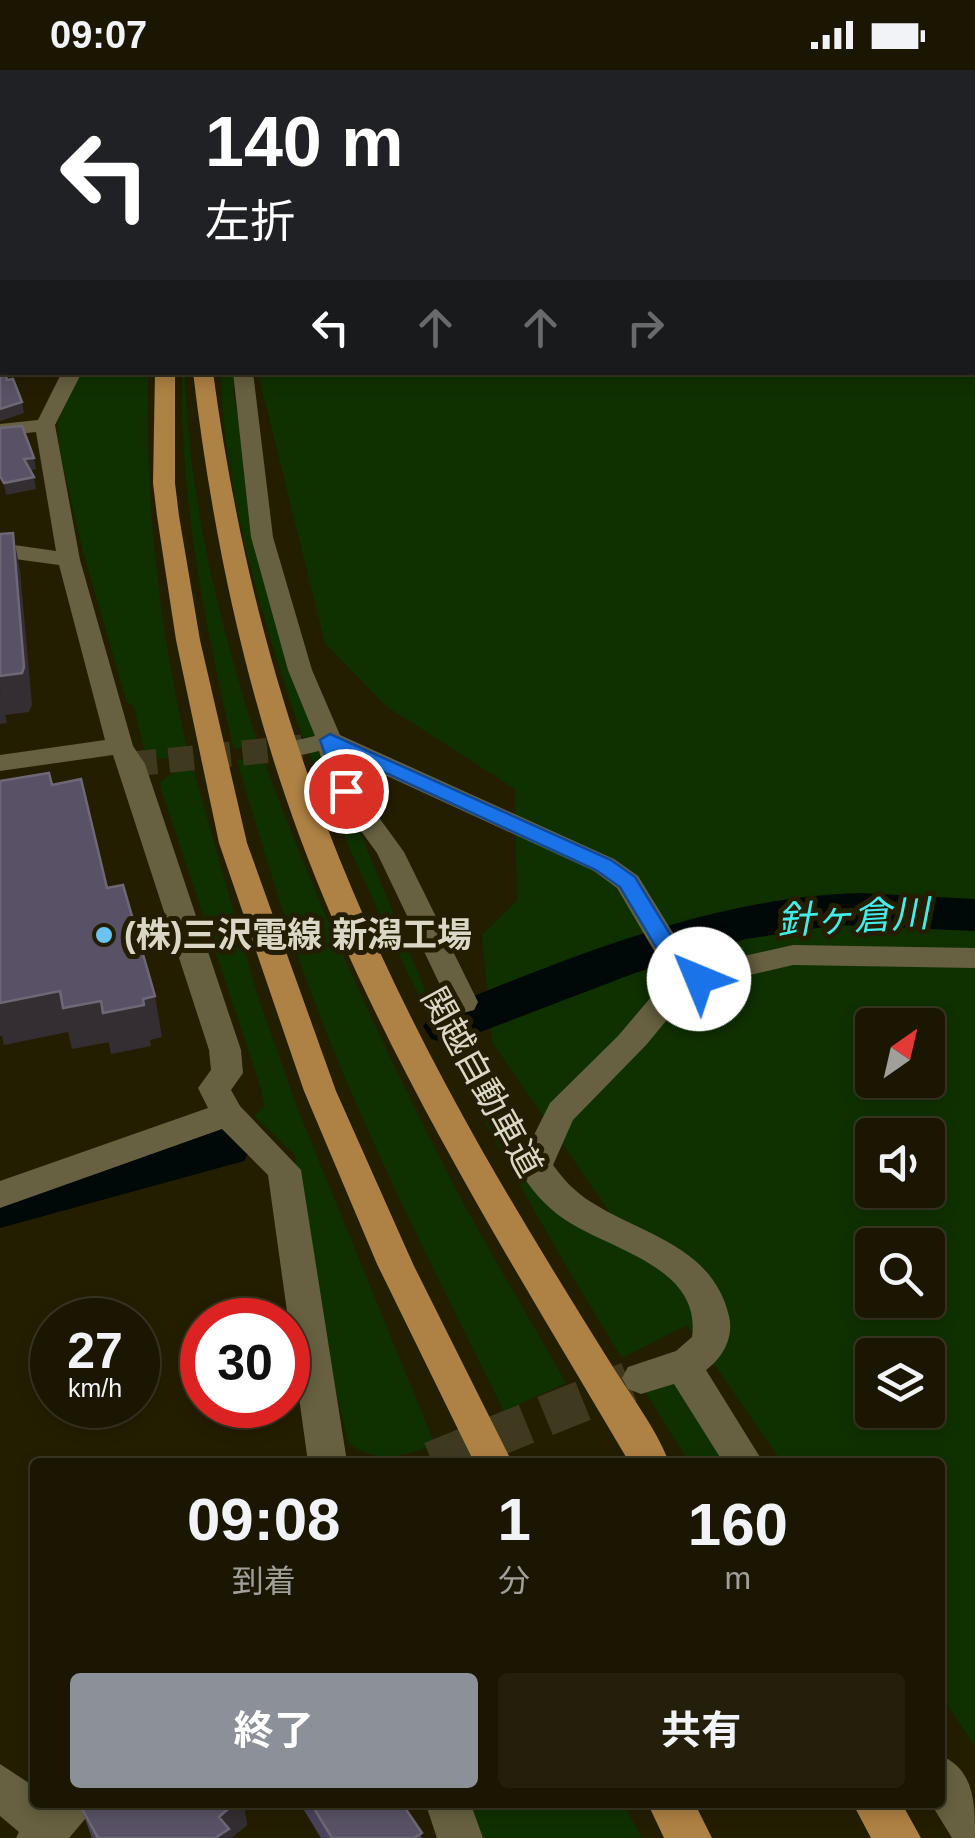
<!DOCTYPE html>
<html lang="ja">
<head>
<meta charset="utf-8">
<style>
  body { margin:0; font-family:Helvetica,"Noto Sans JP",sans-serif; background:#241f0b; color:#f1f3f6; height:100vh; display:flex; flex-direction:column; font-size:38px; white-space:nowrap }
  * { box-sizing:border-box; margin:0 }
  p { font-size:32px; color:#a09f99 }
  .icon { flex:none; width:55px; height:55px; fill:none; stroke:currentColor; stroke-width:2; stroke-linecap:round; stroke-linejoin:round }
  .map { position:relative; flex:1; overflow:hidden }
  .side { position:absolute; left:30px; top:1388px; width:915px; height:350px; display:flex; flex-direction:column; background:#1b1601; border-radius:10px; box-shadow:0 5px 15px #0003,0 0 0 2px #393523 }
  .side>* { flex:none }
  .banner { position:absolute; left:0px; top:0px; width:975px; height:305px; box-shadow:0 5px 15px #0003,0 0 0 2px #393523; background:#202124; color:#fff; overflow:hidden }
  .needle { width:65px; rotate:34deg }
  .buttons { position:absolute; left:855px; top:938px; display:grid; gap:20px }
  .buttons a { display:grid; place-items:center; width:90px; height:90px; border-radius:10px; background:#1b1601; box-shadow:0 5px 15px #0003,0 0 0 2px #393523; font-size:50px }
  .speed { position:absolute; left:30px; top:1228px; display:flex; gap:20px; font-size:50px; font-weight:700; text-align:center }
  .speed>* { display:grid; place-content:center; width:130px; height:130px; border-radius:50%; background:#1b1601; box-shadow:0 5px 15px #0003,0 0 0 2px #393523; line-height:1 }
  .speed small { font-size:25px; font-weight:400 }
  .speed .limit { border:15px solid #d22; background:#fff; color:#111 }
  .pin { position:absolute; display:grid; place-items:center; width:85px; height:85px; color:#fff; margin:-42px; border:5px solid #fff; border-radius:50%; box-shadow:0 2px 10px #0007 }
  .me { position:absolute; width:110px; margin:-55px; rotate:315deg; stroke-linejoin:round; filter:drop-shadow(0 0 8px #0008) }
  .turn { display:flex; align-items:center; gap:35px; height:210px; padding:0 40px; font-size:45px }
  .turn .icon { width:130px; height:130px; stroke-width:2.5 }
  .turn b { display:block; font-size:70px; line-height:85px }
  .lanes { display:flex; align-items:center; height:95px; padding:0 40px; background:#0003; justify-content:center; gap:50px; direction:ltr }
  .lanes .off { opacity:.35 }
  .eta { display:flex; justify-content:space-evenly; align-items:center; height:170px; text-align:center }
  .eta b { font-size:60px; font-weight:700; line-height:70px }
  .primary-button { display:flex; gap:20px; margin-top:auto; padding:20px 40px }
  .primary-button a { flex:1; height:115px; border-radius:10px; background:#8c9099; color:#fff; font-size:40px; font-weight:700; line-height:115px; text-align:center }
  .primary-button a+a { background:#241f0b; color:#f1f3f6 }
  .status { display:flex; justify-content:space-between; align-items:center; height:70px; padding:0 50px; background:#1b1601; direction:ltr }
  .status svg { height:28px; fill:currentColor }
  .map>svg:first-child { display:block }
  .green { fill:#0f3100; fill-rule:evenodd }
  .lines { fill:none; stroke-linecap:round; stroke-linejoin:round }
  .stream { stroke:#000808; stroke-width:5 }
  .river { fill:#000808; fill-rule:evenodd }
  .street-tunnel-far1 { stroke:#3f3a1f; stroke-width:25; stroke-dasharray:25 12; stroke-linecap:butt }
  .street-tunnel { stroke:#3f3a1f; stroke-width:41; stroke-dasharray:41 20; stroke-linecap:butt }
  .street { fill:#676141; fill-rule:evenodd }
  .highway { fill:#ae8144; fill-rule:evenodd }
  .wall { fill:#4a425a }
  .shaded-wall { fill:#342d32 }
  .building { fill:#595266; stroke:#6e6775; stroke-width:2.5 }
  .route { fill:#1a73e8; stroke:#114b97; stroke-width:2.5 }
  .poi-dot { fill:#6cc3f2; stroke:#241e01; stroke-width:4 }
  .labels { text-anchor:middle; stroke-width:10; stroke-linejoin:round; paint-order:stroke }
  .poi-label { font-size:35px; font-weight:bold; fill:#dad7c6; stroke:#241e01; text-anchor:start }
  .street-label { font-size:35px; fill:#dad7c6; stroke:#241e01 }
  .water-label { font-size:38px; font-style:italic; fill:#43eded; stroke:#241e01 }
</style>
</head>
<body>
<div class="status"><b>09:07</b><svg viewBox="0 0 49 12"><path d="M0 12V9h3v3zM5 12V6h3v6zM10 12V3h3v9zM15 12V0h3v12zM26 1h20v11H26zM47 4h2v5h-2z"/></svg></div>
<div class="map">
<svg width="975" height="1768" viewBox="0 0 975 1768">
  <rect width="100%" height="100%" fill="#241e01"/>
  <path class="green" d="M245,0H975V1676L940,1624V1392H782L687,1255L622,1288C501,1092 394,892 308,680L330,679L343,721L446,971L496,1054L556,1129L627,1167L492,972L482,865L517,831L515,719L386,636L325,573L258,303L972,302V2ZM872,955H928V1010H872ZM872,1065H928V1120H872ZM872,1175H928V1230H872ZM872,1285H928V1340H872Z
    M80,303H148C145,432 159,560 189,686L155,689L144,679L134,636L127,633L83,481L59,378L58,351Z
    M182,303H185C188,429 220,556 258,675L234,679C205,555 180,430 182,303Z
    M220,303H239L233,321L261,467L320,666L303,668C262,550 226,428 220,303Z
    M262,686C313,824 373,957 440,1088C478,1165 524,1238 566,1313L504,1341C445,1222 384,1103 334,981C295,887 266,788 237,690Z
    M193,698L257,924L298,1040L435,1375C399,1386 383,1395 349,1374L330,1297L295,1085L254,1046L265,1036L259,1012L161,719L160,712L172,703Z
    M683,1305L737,1392H689L641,1315Z
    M464,1733H623L642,1768H478Z"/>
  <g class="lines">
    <path class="stream" d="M897,0L919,2"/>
    <path class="river" d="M860,823L975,829V861L837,855L746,869L635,903L449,974L431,969L423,956L431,943C567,889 711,827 860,823Z
      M224,1055L244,1061L252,1076L244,1091L0,1158V1114Z"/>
    <path class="street-tunnel-far1" d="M132,694L302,677"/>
    <path class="street-tunnel" d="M432,1392L629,1312"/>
    <path class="street" d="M62,302H82L55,355L80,490L133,676L145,694L241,980L243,1003L231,1020L240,1036L301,1100L347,1392H308L268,1105L222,1059L0,1138V1111L208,1038L198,1018L211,1000L209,980L113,685L0,701V685L105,670L59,495L0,487V473L56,481L36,362L0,366V354L38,350Z
      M233,302H253L273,467L312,600L340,665L614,789L638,806L694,897L793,875L975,878V898L793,895L693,918L647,974L573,1050L553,1095C564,1110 575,1122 591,1132C645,1166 712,1176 729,1246C734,1267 723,1288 706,1300L763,1392H723L674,1314L641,1324L628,1319L622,1308L628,1297L676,1281L692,1267C702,1196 609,1180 564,1149C545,1136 529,1118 518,1097L550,1033L618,966L669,906L617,818L594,801L348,688L359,720L404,782L478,932L474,940L463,943L452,940L377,783L332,721L319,681L302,685L289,677L293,671L315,666L288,600L251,467Z
      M940,1685C975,1700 975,1733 975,1768H952L930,1732H940Z
      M0,1694L35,1717V1732H92L86,1748L69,1768H16L19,1762L0,1746Z
      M425,1732H470L483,1768H437Z"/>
    <path class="highway" d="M176,0H190L191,2H177Z
      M199,0H213L214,2H200Z
      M155,302H175V413L179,446L200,570L247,773L336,1021L413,1194L512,1392H474L377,1194L304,1021L219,773L176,570L157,446L153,413Z
      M193,302H213C253,597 337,824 483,1082C523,1152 565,1220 608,1289C628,1322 655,1356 669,1392H629C510,1190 381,986 299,765C244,615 212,461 193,302Z
      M647,1732H694L712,1768H664Z
      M852,1732H901L921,1768H871Z"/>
  </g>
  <path class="wall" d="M88,1732H243L247,1755L231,1768H92L81,1737Z
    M299,1732H401L422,1768H321Z"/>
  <path class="shaded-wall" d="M22,332L24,343L0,351V339Z
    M34,388L36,399L26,401L24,389Z
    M34,407L36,419L6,425L4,413Z
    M13,463L20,500L32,635L29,642L5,645L0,621V606Z
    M0,622L7,653L0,654Z
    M60,921L101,931L109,972L72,979L68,962L4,975L2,966H0V933Z
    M155,926L162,967L150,970L151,976L111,984L103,943L143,929Z
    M236,1732H243L247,1755L231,1768H215L219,1747Z"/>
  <path class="building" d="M2,301L5,302L7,310L13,309L22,332L0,339V302Z
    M22,356L34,388L24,389L34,407L4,413L0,406V358Z
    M13,463L24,597L22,603L0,606V464Z
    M49,703L52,715L81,709L107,818L123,815L155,926L143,929L144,935L103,943L101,931L63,938L60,921L0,933V711Z
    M88,1732H236L219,1747L229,1759L215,1768H98L81,1737Z
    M310,1732H401L422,1763L414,1768H332Z"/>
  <path class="route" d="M330,664L611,790L635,807L692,900L707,904L711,909L707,915L699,917L677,912L620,817L596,800L345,684L357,721L346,727L339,725L320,670Z"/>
  <circle class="poi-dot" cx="104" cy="865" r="10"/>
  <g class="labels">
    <g class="poi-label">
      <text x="124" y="877">(株)三沢電線 新潟工場</text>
    </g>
    <g class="street-label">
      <text transform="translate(482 1012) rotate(61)" y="12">関越自動車道</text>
    </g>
    <g class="water-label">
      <text transform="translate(853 847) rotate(-3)" y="13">針ヶ倉川</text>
    </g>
  </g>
</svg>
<div class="buttons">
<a><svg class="needle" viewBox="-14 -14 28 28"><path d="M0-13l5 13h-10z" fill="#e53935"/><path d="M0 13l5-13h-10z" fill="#a09f99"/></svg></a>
<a><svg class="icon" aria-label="sound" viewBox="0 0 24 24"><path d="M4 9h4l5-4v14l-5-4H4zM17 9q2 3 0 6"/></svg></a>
<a><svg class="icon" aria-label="search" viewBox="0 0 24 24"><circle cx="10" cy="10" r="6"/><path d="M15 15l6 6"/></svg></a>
<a><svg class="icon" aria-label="layers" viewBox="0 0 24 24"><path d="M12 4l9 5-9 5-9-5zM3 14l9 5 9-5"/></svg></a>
</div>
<div class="speed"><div>27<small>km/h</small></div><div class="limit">30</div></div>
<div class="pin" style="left:346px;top:721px;background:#d93025"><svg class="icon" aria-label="arrive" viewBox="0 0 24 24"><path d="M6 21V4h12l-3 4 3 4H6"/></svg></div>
<svg class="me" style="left:699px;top:909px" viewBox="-20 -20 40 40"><circle r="19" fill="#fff"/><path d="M0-13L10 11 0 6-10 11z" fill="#1a73e8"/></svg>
<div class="banner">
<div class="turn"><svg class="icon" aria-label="left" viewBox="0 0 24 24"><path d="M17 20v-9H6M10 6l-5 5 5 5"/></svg><div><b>140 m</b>左折</div></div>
<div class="lanes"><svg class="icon" aria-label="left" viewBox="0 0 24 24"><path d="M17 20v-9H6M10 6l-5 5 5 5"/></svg><svg class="icon off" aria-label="ahead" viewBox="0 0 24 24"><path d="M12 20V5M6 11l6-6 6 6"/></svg><svg class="icon off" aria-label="ahead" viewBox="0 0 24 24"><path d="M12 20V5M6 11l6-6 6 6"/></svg><svg class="icon off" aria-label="right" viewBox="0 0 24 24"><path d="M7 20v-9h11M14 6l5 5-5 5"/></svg></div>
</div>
<section class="side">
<div class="eta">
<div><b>09:08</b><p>到着</p></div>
<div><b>1</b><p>分</p></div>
<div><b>160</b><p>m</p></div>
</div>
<div class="primary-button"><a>終了</a><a>共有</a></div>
</section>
</div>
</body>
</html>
